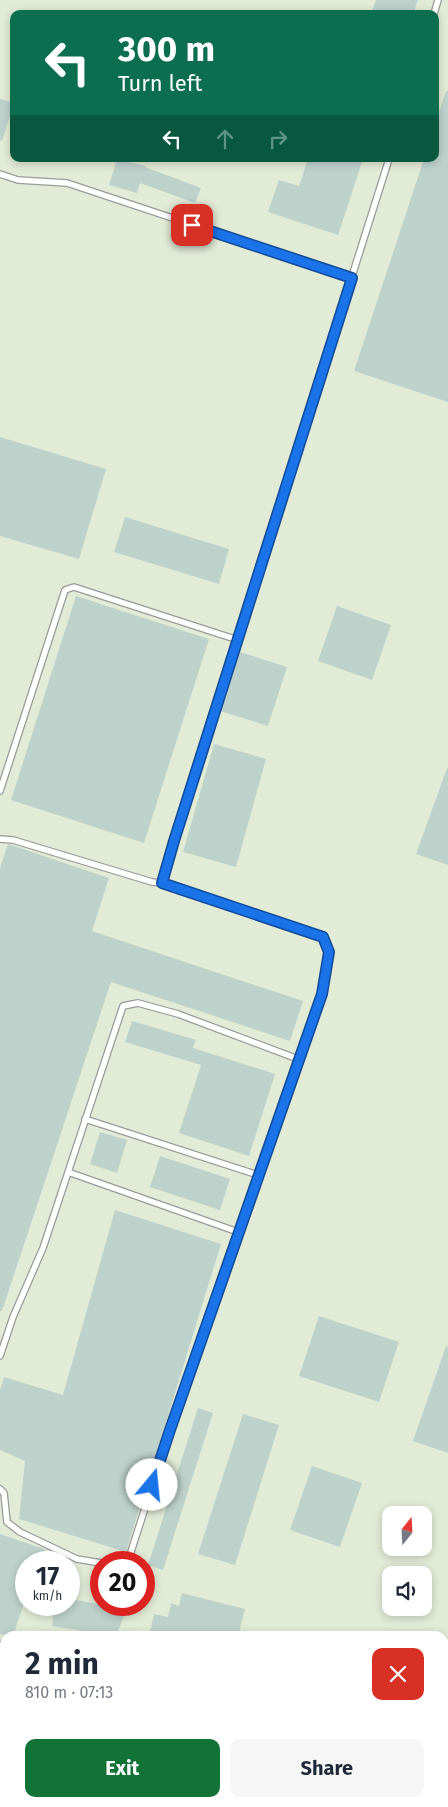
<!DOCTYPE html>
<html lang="en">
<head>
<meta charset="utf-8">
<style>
  body { margin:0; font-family:"Fira Sans",sans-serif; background:#f6f6f7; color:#1f2937; height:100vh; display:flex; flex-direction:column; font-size:19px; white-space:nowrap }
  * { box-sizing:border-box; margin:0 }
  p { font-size:16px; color:#747a83 }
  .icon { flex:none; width:28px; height:28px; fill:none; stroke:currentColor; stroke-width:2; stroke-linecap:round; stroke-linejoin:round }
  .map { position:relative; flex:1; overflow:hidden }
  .side { position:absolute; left:0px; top:1631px; width:449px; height:176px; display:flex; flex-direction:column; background:#fff; border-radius:15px 15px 0 0; box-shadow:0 2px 8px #0003 }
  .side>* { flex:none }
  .guide { position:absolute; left:10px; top:10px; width:429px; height:152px; border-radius:10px; box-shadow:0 2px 8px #0003; background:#0b6e4f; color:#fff; overflow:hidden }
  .needle { width:32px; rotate:18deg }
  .buttons { position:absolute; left:382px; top:1506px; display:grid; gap:10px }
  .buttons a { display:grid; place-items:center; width:50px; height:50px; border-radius:10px; background:#fff; box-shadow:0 2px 8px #0003; font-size:25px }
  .speed { position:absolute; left:15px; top:1551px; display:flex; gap:10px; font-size:25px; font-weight:700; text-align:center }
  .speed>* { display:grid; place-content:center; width:65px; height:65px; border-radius:50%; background:#fff; box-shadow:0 2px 8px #0003; line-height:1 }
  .speed small { font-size:12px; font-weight:400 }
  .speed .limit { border:8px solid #d22; background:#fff; color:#111 }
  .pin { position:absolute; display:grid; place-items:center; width:42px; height:42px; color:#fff; margin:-21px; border-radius:10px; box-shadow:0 2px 8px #0006 }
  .me { position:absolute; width:55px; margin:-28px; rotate:17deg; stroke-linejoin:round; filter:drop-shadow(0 0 4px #0008) }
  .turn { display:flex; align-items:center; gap:18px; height:105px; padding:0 25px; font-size:22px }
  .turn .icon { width:65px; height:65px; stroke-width:2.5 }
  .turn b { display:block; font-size:35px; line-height:42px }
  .lanes { display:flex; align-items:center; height:48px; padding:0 25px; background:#0003; justify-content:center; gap:25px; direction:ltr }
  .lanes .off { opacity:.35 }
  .round { display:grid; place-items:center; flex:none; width:52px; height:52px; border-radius:10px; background:#f6f6f7 }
  .head { display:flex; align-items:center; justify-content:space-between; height:85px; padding:0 25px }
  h1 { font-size:30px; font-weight:700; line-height:38px }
  .action { display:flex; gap:10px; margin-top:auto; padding:10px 25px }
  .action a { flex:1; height:58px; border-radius:10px; background:#117436; color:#fff; font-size:20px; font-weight:700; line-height:58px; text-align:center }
  .action a+a { background:#f6f6f7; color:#1f2937 }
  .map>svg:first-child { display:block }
  .industrial { fill:#e2ebd6; fill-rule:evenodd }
  .forest { fill:#9698d5 }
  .building { fill:#bed2cc }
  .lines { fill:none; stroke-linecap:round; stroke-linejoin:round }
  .service-casing { stroke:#9a9a9a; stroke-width:8 }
  .service { stroke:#fff; stroke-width:5.5 }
  .route-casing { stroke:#114b97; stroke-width:12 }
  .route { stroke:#1a73e8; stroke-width:9 }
</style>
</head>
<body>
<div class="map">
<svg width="448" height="1807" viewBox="0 0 448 1807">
  <rect width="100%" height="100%" fill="#e5f1f0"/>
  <path class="industrial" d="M0,0H448V1692L444,1707V1636H5V1802L416,1803L415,1807H0ZM14,14H435V159H14ZM391,1515H424V1548H391ZM26,1562H69V1605H26ZM101,1562H144V1605H101ZM391,1575H424V1608H391Z"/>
  <path class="forest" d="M448,1692V1807H415L416,1803L444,1802V1707Z"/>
  <path class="building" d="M376,0H418L413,14H371Z
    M446,91H448V402L354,371L424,159H435V124Z
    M0,99L14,103L2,141L0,140Z
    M117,159L145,166V167L201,188L195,203L140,183L137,193L109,185Z
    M308,159H363L338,235L268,212L279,180L299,186Z
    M0,437L106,469L79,559L0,536Z
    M125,517L229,549L219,584L114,552Z
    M76,596L209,639L144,843L11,800Z
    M337,606L391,625L372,680L318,661Z
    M240,652L287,667L268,726L220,711Z
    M214,744L266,759L236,867L183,852Z
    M447,768H448V865L416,854Z
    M8,844L109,878L92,931L303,1001L290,1041L111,982L2,1311H0V868Z
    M132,1021L196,1040L193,1048L275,1074L249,1156L179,1133L201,1065L125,1042Z
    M100,1132L127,1140L117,1173L90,1164Z
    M160,1156L230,1179L220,1210L150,1187Z
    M115,1210L221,1244L126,1552L19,1519L25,1461L0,1450V1390L4,1377L63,1395Z
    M319,1316L399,1342L379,1402L299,1376Z
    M446,1346L448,1347V1453L413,1441Z
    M198,1408L213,1413L163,1570L148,1565Z
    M243,1414L279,1425L235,1565L198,1554Z
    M312,1466L362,1483L340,1547L290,1530Z
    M0,1534L44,1549L46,1562H26V1597L13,1636L0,1634Z
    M182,1593L245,1609L238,1636H149L154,1614L168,1617L171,1603L179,1606Z
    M69,1599L127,1609L116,1636L52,1626L53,1621L50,1605H69Z"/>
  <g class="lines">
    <defs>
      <path id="service" d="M434,14L438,0
        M0,174L18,180L67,183L353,278
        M0,791L65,590L74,587L238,640
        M0,839L13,840L152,882L162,883L168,859L389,159
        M85,1119L258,1175
        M68,1172L238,1232
        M0,1356L13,1317L43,1248L123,1006L138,1003L178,1014L298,1059
        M0,1489L4,1493L7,1522L20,1532L77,1559L101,1563
        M123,1562L129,1558L170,1430L321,994L329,952L323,937L162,883
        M0,1645L5,1646"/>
    </defs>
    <use href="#service" class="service-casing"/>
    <use href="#service" class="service"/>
  </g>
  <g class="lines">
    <defs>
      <path id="route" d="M152,1485L170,1430L322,994L329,952L323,937L162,883L174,841L352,278L192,225"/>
    </defs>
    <use href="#route" class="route-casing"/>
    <use href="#route" class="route"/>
  </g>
</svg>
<div class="buttons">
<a><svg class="needle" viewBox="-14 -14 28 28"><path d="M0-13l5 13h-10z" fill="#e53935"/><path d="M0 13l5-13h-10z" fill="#747a83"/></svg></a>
<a><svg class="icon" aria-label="sound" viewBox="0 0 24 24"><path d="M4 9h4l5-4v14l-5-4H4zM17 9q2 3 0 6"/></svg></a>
</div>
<div class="speed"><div>17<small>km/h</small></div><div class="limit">20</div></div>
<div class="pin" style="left:192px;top:225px;background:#d93025"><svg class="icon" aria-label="arrive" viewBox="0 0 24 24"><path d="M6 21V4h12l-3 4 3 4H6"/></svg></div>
<svg class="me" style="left:152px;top:1485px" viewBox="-20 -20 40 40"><circle r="19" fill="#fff"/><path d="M0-13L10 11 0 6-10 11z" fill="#1a73e8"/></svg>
<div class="guide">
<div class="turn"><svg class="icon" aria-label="left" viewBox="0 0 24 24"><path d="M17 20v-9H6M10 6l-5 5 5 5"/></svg><div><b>300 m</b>Turn left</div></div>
<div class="lanes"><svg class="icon" aria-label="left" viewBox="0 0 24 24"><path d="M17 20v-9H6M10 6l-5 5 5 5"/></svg><svg class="icon off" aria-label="ahead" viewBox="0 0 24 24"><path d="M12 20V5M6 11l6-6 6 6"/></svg><svg class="icon off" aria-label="right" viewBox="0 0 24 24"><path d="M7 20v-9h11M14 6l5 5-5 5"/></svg></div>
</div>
<section class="side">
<div class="head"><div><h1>2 min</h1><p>810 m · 07:13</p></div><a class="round" style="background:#d93025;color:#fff"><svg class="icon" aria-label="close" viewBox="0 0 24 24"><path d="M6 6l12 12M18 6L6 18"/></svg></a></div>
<div class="action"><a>Exit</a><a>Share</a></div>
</section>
</div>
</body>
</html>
